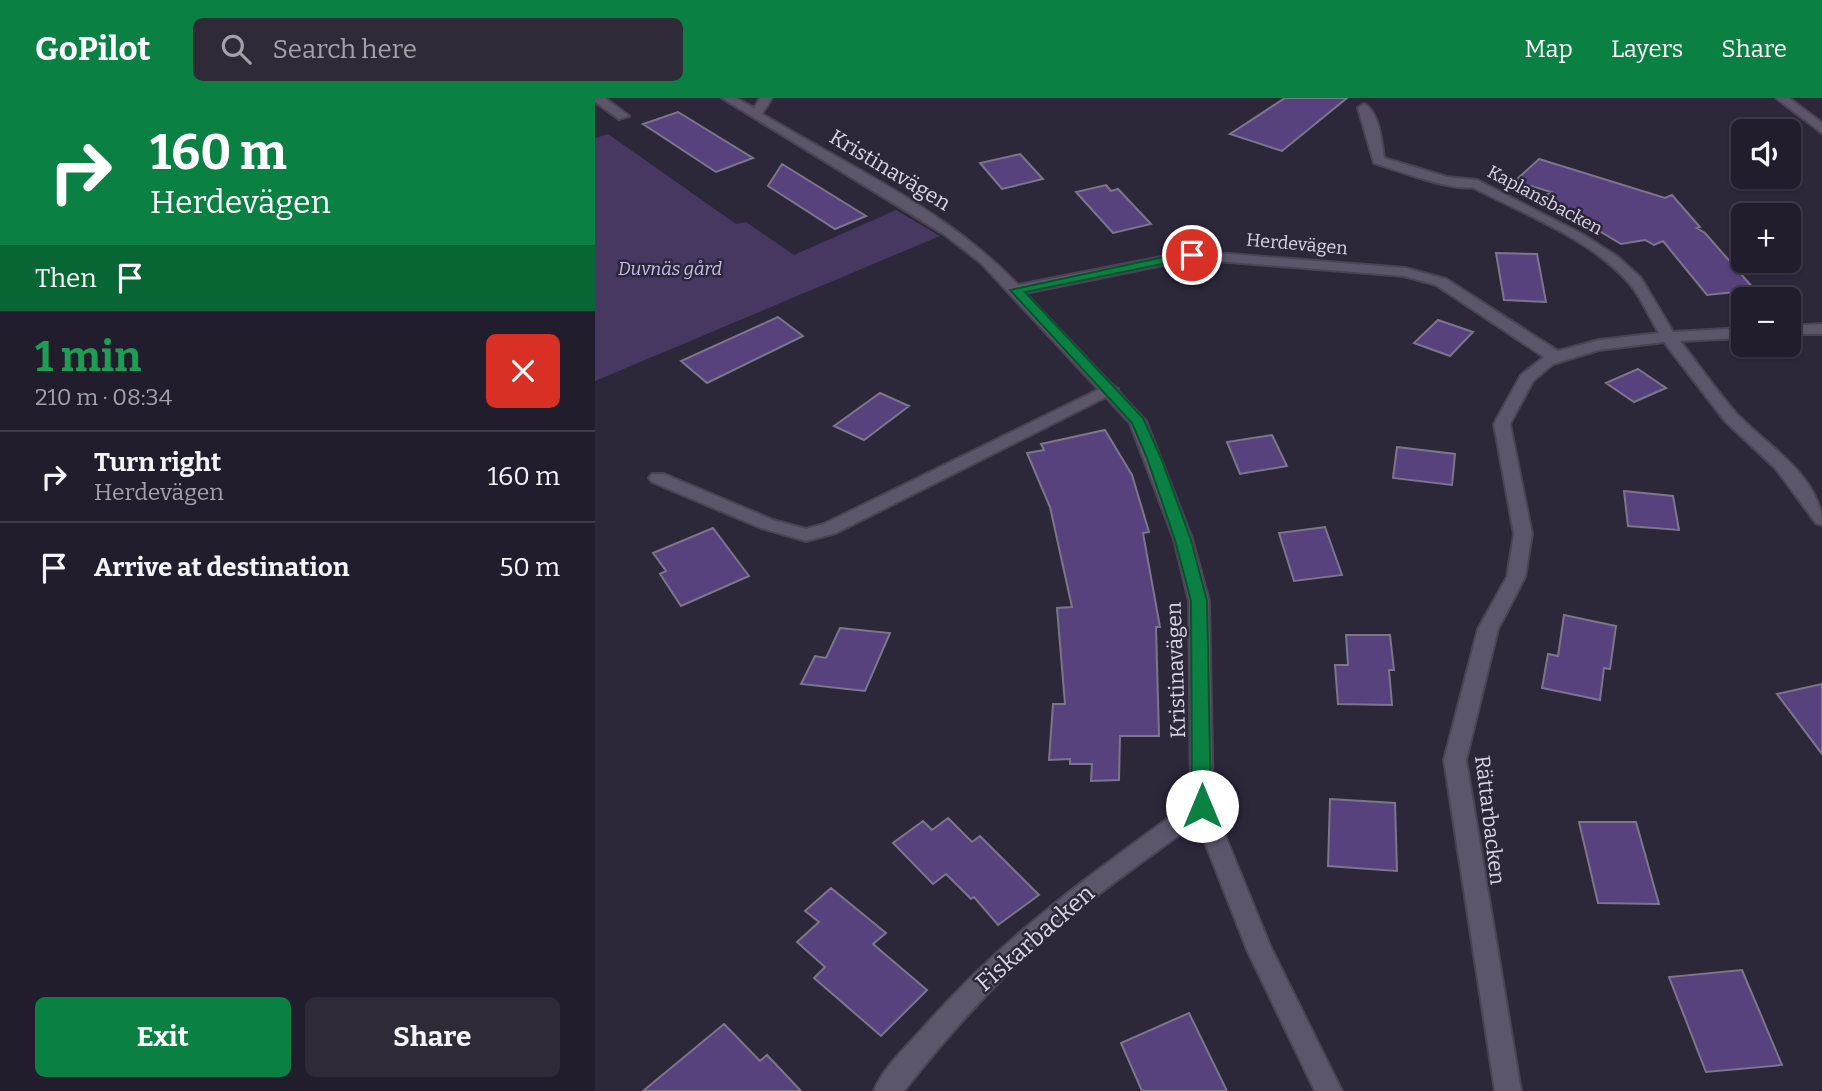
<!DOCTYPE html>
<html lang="en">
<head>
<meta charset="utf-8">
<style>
  body { margin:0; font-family:Bitter,serif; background:#2e2a38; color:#f1f3f6; height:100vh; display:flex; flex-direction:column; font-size:26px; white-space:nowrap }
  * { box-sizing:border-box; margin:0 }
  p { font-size:23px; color:#a2a2a9 }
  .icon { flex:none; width:38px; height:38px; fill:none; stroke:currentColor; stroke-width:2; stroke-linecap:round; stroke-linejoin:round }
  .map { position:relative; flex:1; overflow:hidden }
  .details { display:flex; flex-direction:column; background:#221d2c; width:595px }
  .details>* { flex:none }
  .guide { background:#0b8043; color:#fff; overflow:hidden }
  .buttons { position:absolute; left:1136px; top:21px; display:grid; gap:14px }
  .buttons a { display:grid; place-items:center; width:70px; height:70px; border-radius:10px; background:#221d2c; box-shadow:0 2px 5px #0004,0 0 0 2px #3f3b48; font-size:35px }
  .pin { position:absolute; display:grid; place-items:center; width:60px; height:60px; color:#fff; margin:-30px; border:4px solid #fff; border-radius:50%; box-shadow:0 2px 7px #0007 }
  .me { position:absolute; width:77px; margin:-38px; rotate:0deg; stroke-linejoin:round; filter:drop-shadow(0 0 5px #0008) }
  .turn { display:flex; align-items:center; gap:24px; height:147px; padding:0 35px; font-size:32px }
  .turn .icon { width:91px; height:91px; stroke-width:2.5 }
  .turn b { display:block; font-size:49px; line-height:60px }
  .then { display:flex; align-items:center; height:66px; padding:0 35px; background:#0003; gap:14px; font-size:26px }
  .round { display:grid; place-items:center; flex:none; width:74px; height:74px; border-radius:10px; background:#2e2a38 }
  .summary { display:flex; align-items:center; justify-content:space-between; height:119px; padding:0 35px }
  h1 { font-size:42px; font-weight:700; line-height:52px; color:#1e9e55 }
  .primary-button { display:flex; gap:14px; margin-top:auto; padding:14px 35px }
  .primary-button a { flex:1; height:80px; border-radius:10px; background:#0b8043; color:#fff; font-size:28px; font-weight:700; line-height:80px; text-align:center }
  .primary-button a+a { background:#2e2a38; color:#f1f3f6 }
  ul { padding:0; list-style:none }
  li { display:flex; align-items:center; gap:21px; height:91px; padding:0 35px; border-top:2px solid #3f3b48 }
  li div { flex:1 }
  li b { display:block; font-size:26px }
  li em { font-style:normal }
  header { display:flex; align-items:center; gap:42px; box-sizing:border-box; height:98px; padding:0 35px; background:#0b8043; color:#fff }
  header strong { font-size:33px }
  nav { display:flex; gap:38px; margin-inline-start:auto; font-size:24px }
  .search { width:490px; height:63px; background:#2e2a38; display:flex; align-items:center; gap:18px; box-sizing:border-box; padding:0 24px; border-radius:10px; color:#a2a2a9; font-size:26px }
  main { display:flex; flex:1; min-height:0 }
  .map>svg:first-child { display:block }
  .green { fill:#463861 }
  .building { fill:#57427e; stroke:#7c768c; stroke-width:2 }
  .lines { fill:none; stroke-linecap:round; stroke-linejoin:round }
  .service-casing { stroke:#494353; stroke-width:4 }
  .minor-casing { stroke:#494353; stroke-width:4 }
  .service { fill:#5d566b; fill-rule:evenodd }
  .minor { fill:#5d566b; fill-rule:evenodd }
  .route { fill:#0b8043; stroke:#07532c; stroke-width:2 }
  .labels { text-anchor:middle; stroke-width:5; stroke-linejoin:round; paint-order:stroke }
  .far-street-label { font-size:18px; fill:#d9d6e2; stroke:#2d273a }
  .far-park-label { font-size:18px; font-style:italic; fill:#ccbcf2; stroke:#2d273a }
  .street-label { font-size:21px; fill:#d9d6e2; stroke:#2d273a }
  .near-street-label { font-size:24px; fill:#d9d6e2; stroke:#2d273a }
</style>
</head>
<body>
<header>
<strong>GoPilot</strong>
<div class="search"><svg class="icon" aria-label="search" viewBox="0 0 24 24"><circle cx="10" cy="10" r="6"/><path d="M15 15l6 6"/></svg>Search here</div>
<nav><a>Map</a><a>Layers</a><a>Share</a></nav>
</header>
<main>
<section class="details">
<div class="guide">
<div class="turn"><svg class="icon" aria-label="right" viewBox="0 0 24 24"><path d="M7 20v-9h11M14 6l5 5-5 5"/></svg><div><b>160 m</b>Herdevägen</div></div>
<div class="then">Then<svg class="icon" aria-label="arrive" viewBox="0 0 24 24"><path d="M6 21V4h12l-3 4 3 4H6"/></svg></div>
</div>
<div class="summary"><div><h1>1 min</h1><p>210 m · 08:34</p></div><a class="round" style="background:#d93025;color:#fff"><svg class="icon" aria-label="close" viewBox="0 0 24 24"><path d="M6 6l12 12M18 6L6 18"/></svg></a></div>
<ul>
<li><svg class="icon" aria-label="right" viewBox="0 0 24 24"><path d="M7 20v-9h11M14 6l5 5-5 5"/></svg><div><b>Turn right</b><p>Herdevägen</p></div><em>160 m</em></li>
<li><svg class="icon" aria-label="arrive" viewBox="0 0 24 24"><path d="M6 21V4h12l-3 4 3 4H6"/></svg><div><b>Arrive at destination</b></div><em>50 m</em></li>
</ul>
<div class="primary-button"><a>Exit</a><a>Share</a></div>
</section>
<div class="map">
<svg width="1227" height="993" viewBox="0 0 1227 993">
  <rect width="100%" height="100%" fill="#2d273a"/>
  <path class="green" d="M13,36L141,126L151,124L199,157L301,112L345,138L0,283V40Z"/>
  <path class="building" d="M690,0H752L687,53L635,36Z
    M83,14L158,60L121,74L48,26Z
    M425,56L448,81L407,91L385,65Z
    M944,61L1070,100L1077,97L1105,129L1102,130L1110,135L1160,192L1112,197L1068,143L1059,147L1050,142L1026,146L948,99L956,94L920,83Z
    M187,66L271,118L240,131L173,88Z
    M511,87L516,93L523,91L556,126L518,135L481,94Z
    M901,155L942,156L951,204L909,202Z
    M183,219L208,238L112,285L86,263Z
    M843,222L878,234L855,258L819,245Z
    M1043,271L1071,290L1039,304L1011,285Z
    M285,295L314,308L269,342L239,328Z
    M510,332L537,377L554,434L548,435L565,529H561L564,638H525L524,682L496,683L497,666H475V661L454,662L458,606H470L462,510L477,509L455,409L432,355L449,352L446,346Z
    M677,337L692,368L645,376L632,344Z
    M802,349L860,356L857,387L798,380Z
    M1029,393L1078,398L1084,432L1033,428Z
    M730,429L747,477L699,483L684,435Z
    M118,430L154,478L86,508L65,476L71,473L58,455Z
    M969,517L1021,528L1015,571L1009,570L1005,602L947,590L953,556L963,558Z
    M245,530L295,535L270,593L206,586L220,558L231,560Z
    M751,537H795L799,572H794L797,607L743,606L740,567H753Z
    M1227,586V656L1182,596Z
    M735,701L800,705L802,773L733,768Z
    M353,720L377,744L385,738L444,797L403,827L379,799L376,801L351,776L338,786L298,745L328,723L337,732Z
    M984,724H1041L1064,806L1003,805Z
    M236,790L291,835L278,846L332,892L286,938L219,880L230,869L202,844L224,824L210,813Z
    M1147,872L1187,967L1111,974L1074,879Z
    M594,915L632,993H547L526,945Z
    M129,926L165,963L172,957L206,993H48Z"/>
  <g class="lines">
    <defs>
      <path id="service" d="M0,0H10L34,18L24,21L0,4Z
        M769,6C784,13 787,45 789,60L852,79L882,82L889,86C871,100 800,71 779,65L763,10Z
        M515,286L523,291L521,294L241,435L211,443L166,430L57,384L54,380L57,376H69L178,422L211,431L229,426Z"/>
      <path id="minor" d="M127,0H141L159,10L165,0H177L167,16C254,68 353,113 423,187L597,153L810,170L851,181L963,253L1004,242L1064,235C1054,219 1046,198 1033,184C994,140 929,116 877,89V83L882,82L987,136L1023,159L1046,180L1078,234L1148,230V240L1085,243C1103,266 1121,292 1141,315C1171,347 1227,379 1227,427L1221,425L1181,371L1130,323L1069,244L1004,252L958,266L938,283L915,326L937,436L930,479L903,531L871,662L926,993H900L849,662L883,531L912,479L919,436L899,326L926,277L949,259L841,187L809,178L597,161L430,195L551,323L597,441L614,503L618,708L676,850L747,993H720L653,854L602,724C556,758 509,790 466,826C407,876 356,933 309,993H279C288,970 311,949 328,930C409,838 497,775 596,704L594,503L579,441L535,325L386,165L350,137Z
        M1181,0H1194L1227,25V35Z
        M1227,226V236H1194V228Z"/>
    </defs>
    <use href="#service" class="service-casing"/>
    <use href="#minor" class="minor-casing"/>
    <use href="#service" class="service"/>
    <use href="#minor" class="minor"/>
  </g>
  <path class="route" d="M597,153L603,157L601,159L430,194L548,320L566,360L596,442L612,503L616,708L607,716L597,708L596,503L580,442L552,360L537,325L415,192Z"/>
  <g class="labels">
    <g class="far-street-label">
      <text transform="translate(950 102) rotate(28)" y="6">Kaplansbacken</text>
      <text transform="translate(702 146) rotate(5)" y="6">Herdevägen</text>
    </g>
    <g class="far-park-label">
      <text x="75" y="177">Duvnäs gård</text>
    </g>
    <g class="street-label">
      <text transform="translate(295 72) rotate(31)" y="7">Kristinavägen</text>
      <text transform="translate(581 572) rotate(-92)" y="7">Kristinavägen</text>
      <text transform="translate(895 722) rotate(83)" y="7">Rättarbacken</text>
    </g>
    <g class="near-street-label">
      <text transform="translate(440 840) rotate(-41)" y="8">Fiskarbacken</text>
    </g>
  </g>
</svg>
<div class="buttons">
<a><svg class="icon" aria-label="sound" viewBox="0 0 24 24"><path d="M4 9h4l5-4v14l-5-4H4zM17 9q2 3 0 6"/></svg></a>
<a>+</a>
<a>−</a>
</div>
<div class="pin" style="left:597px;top:157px;background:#d93025"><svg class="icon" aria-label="arrive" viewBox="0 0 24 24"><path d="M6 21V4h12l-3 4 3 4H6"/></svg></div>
<svg class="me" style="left:607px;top:708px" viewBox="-20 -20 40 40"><circle r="19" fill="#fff"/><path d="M0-13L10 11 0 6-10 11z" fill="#0b8043"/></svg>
</div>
</main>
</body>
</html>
